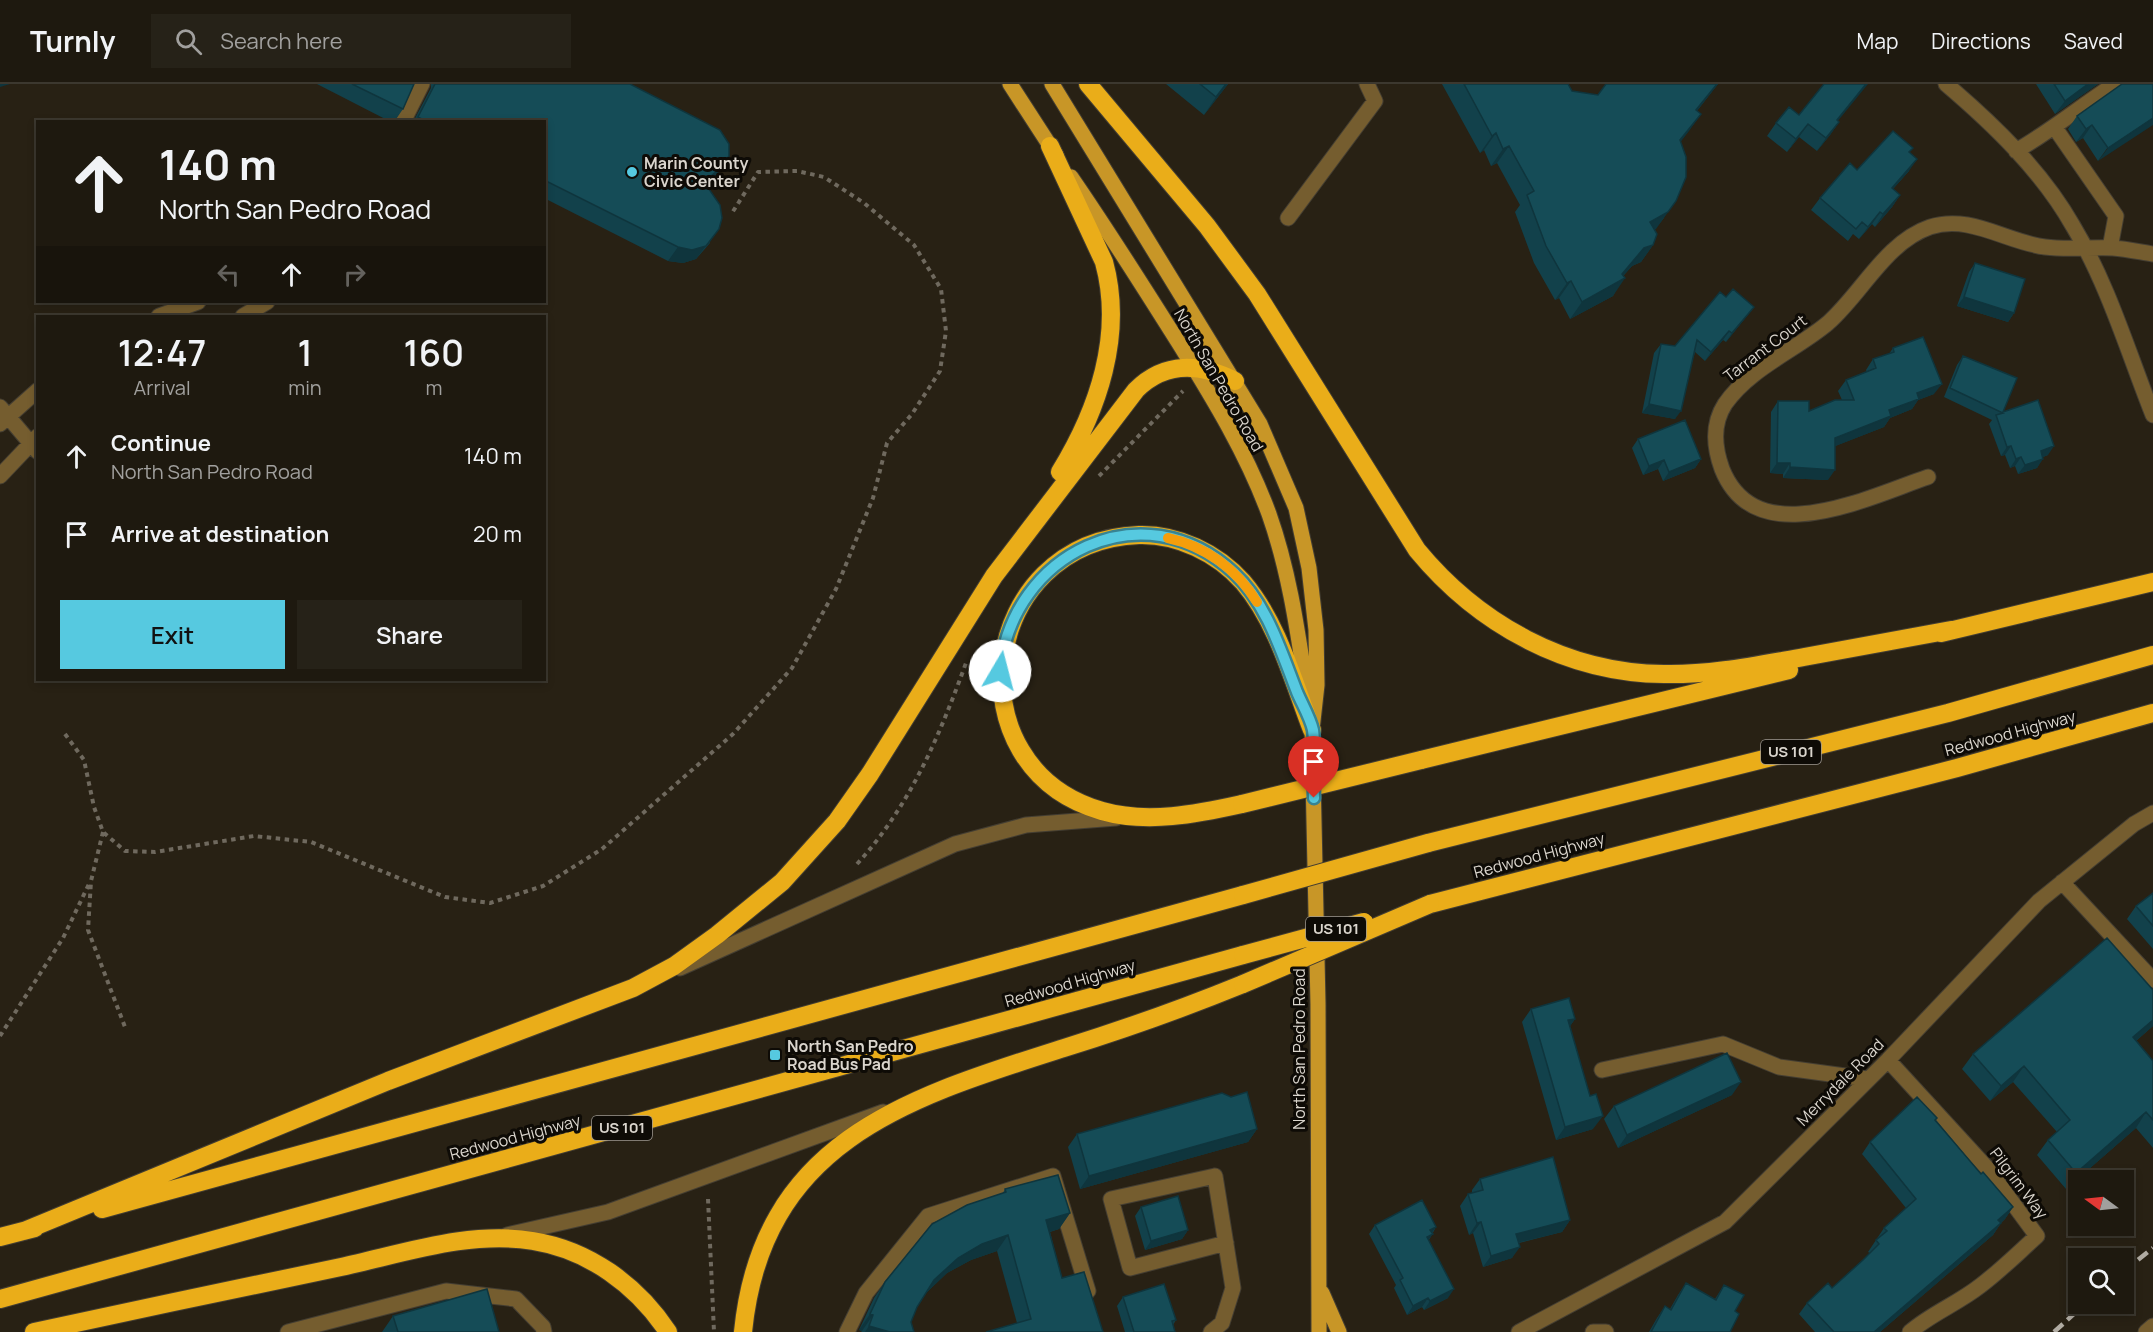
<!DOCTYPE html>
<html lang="en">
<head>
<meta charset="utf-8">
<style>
  body { margin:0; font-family:Manrope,sans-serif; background:#262218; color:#f1f3f6; height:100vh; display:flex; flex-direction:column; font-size:22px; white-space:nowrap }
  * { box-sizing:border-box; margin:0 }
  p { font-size:20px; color:#a1a09e }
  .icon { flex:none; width:33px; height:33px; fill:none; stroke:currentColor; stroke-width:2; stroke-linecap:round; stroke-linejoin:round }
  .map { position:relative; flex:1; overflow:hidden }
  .sheet { position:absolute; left:36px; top:231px; width:510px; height:366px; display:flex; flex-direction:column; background:#1e190f; border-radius:0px; box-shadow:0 3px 9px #0003,0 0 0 2px #3c382f }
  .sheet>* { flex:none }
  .hud { position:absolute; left:36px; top:36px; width:510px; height:183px; border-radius:0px; box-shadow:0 3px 9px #0003,0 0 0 2px #3c382f; background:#1e190f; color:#f1f3f6; overflow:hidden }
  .needle { width:39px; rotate:285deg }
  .buttons { position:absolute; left:2068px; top:1086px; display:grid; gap:12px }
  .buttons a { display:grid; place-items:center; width:66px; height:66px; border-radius:0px; background:#1e190f; box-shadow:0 3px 9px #0003,0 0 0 2px #3c382f; font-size:30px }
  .pin { position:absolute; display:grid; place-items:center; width:51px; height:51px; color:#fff; margin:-62px -26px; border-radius:50% 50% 50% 0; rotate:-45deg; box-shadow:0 0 6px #0007 }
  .pin .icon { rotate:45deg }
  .me { position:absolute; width:66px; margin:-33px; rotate:8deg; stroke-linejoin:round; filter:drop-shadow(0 0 4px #0008) }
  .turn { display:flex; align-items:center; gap:21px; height:126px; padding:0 24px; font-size:27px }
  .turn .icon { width:78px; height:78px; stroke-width:2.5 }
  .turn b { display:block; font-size:42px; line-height:51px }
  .lanes { display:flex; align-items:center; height:57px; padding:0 24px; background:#0003; justify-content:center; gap:30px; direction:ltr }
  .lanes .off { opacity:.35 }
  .eta { display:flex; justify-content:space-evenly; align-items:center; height:102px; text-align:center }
  .eta b { font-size:36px; font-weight:600; line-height:42px }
  .cta { display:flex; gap:12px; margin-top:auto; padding:12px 24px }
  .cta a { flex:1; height:69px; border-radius:0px; background:#56c9e0; color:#111; font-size:24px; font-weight:600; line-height:69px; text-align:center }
  .cta a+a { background:#262218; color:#f1f3f6 }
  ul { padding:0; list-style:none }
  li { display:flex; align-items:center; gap:18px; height:78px; padding:0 24px }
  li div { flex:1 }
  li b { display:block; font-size:22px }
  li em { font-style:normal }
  header { display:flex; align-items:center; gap:36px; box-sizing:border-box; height:84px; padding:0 30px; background:#1e190f; border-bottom:2px solid #3c382f }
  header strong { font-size:28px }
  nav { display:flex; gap:33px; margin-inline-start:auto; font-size:21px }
  .search { width:420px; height:54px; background:#262218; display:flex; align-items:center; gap:15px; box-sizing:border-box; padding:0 21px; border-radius:0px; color:#a1a09e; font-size:22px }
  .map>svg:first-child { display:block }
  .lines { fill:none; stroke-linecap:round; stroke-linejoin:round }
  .minor-casing { stroke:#443e32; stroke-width:17 }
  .major-casing { stroke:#443e32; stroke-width:17 }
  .highway-casing { stroke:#443e32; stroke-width:20 }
  .path { stroke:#6f695e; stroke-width:4; stroke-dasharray:4.5 4.5; stroke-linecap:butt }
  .minor { stroke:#755d2f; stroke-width:15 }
  .major { stroke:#c89627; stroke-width:15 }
  .highway { stroke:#eaad19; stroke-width:18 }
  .rail { stroke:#b1aca3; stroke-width:4.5; stroke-dasharray:12 6; stroke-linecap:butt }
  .highway-bridge-casing { stroke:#443e32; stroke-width:20; stroke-linecap:butt }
  .highway-bridge { stroke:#eaad19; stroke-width:18 }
  .wall { fill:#12414b }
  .shaded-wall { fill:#0f353d }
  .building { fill:#154c57; stroke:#0f353d; stroke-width:1.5 }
  .route-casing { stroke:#388392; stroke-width:15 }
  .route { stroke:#56c9e0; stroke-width:10 }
  .slow { stroke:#f59e0b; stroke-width:10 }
  .poi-dot { fill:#56c9e0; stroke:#0e0b06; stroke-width:2 }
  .labels { text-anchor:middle; stroke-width:6; stroke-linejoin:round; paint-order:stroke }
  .shield { fill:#0e0b06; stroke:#9d9891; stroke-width:1.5 }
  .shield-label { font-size:15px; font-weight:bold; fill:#dad5cd }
  .poi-label { font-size:16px; font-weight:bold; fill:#dad5cd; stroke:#0e0b06; text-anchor:start }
  .street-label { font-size:16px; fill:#dad5cd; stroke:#0e0b06 }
</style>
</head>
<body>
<header>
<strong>Turnly</strong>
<div class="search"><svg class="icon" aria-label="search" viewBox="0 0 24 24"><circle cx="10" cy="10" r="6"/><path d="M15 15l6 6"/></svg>Search here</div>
<nav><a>Map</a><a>Directions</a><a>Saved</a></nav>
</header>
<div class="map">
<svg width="2153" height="1248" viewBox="0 0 2153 1248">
  <rect width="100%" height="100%" fill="#282114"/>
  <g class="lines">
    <defs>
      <path id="minor" d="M1946,0C1993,40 2042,87 2073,142C2108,200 2128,268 2153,331
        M403,38L422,0
        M2055,44L2116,132L2110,164
        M2016,67C2051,47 2081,22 2115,0
        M1288,134L1375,17L1367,0
        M159,232L198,218
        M243,232L267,218
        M0,323L38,368
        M0,340L38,306
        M0,392L38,352
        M1928,393C1868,413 1756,470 1722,385C1714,363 1712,340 1725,320C1750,284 1796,266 1828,239C1862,209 1886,158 1930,143C1970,130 2006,158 2045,163C2068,166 2090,163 2113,164C2126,165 2140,168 2153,170
        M2062,798L2153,896
        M680,884L955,760L1026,741L1116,734
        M1888,976L1987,1084L2037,1152C2018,1169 2000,1187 1980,1202C1957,1220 1932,1229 1910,1248
        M1602,986L1723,960L1779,983L1867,995
        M507,1151L608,1128L883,1028
        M288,1248L446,1207L516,1215L543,1243L544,1248
        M847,1248L866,1209L928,1132L1053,1092L1088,1207
        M1211,1248L1222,1239L1233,1204L1215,1092L1111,1115L1130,1184L1226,1159
        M1519,1248L1725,1138L1888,976L2039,817L2134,740L2153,729
        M1593,1248H1606
        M2146,1248L2153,1242"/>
      <path id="major" d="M1010,0L1056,71
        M1052,0L1260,340L1296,424L1309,484L1316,546L1317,601L1312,646L1318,920L1319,1248
        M1071,93C1109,148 1144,204 1180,261C1214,316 1247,370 1269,430C1291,492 1299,558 1309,622
        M1322,1209L1339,1248"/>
      <path id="highway" d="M1088,0L1207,142L1257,210L1417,466C1478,540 1566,589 1664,590C1711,591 1758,581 1804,573C1853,564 1902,555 1951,546
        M1050,62L1104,178C1124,251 1098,326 1060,388
        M1941,549L2153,498
        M1421,676L1789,586
        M1242,720C1197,730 1147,740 1102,727C949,683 979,457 1139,451C1178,450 1217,469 1243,498C1278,539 1293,597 1312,646
        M1428,759L1948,629L2153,571
        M1430,820L1957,684L2153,629
        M102,1125L1243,811
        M24,1147L388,997L633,904L674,882L717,851L782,798L837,737L870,690L994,492L1136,306C1165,277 1200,279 1235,297
        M0,1153L35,1144
        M0,1215L1243,871
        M34,1248C136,1226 239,1204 341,1183C402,1170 470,1146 533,1157C589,1166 637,1201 668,1248
        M743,1248C762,1057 907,1014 1064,964C1125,945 1184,924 1243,900"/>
    </defs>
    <use href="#minor" class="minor-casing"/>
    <use href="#major" class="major-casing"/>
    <use href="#highway" class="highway-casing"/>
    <path class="path" d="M1099,392L1183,307
      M65,650L84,676L94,723L103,748L125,767L155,768L254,752L311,758L445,813L490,819L543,802L602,765L733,650L792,584L836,505L873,414L887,359L912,330L940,287L946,247L941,205L914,161L864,119L824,93L797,87L758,88L732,129
      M103,748L91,797L88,846L125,943
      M857,780C910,722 939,653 966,579
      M0,952L63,854L89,800
      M708,1115L714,1248"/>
    <use href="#minor" class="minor"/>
    <use href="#major" class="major"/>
    <use href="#highway" class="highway"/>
    <path class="rail" d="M2124,1187L2153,1164
      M2054,1248L2085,1220"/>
    <defs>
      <path id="highway-bridge" d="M1242,720L1421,676
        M1243,811L1428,759
        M1243,871L1364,838
        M1243,900L1430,820"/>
    </defs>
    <use href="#highway-bridge" class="highway-bridge-casing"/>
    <use href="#highway-bridge" class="highway-bridge"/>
  </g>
  <path class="wall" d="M317,0H414L403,25L394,38H391Z
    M431,0H630L714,95L706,101L710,159L696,175L683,179L668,177L544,114V38H413L431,4Z
    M1166,0H1228L1204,31Z
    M1442,0H1568L1572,7L1598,11L1606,0H1718L1697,27L1701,30L1680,58L1664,134L1654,146L1653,161L1641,178L1632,182L1624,191L1613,212L1570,235L1559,214L1555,216L1534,179L1515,128L1520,121L1497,79L1491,82L1484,66L1480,69Z
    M2036,0H2098L2055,30Z
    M2153,0L2098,77L2083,54L2076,58L2068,45L2077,32Z
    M1799,31L1838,37L1839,38L1830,51L1817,67L1799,53L1787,68L1767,52L1776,39Z
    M1913,64L1909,68V87L1893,105L1900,111L1892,123L1875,143L1872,140L1859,155L1853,150L1848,157L1811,126L1820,114L1857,86Z
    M1975,179L2014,229L2008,238L1957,222L1969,188Z
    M1726,213L1754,223L1726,258L1723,256L1705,277L1695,268L1675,335L1642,329L1654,269L1661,260L1675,262Z
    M1893,264L1934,310L1918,316L1912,325L1890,334L1884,343L1835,362L1828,396L1783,394V390L1770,389L1771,328L1778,317L1809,327L1842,316L1838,307L1846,296L1867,288L1866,286L1873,275L1889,270Z
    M1963,272L2003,328L2048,371L2043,373L2037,384L2018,390L2015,382L2010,384L2005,371L2001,372L1989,340L1992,336L1944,313L1957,281Z
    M1638,355L1701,375L1695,384L1663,397L1658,385L1643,391L1632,364Z
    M2153,809V865L2127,835L2136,822Z
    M1531,925L1575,935L1570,942L1593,1045L1556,1056L1522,938Z
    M2153,942L2136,957L2153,977V1064L2136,1044L2066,1105L2037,1071L2048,1056L2057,1048L2013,998L1990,1017L1962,985L1973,970Z
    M1732,1011L1618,1064L1604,1035L1614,1022Z
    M1937,1034L1936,1036L1981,1090L2013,1123L2005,1135L2001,1139L1993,1151L1880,1248H1815L1799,1230L1807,1219L1832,1204L1870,1169L1868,1168L1884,1144L1906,1124L1862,1070L1870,1058Z
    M1257,1045L1248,1058L1080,1105L1068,1063L1077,1050Z
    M1480,1095L1570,1136L1562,1148L1519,1159L1512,1174L1483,1183L1473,1149L1469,1151L1460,1122L1468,1110L1472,1109V1106Z
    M1005,1105L1070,1129L1059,1145L1050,1148L1062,1194L1103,1248L1017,1239L997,1167L971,1176L947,1189L926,1209L917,1223L911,1238L914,1248H861L862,1247L859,1246L874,1214L885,1198L1003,1109Z
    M1141,1123L1188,1146L1182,1155L1145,1166L1135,1132Z
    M1375,1141L1436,1143L1429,1156L1448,1214L1424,1226L1422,1223L1407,1231L1394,1204L1396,1201L1369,1150Z
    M1686,1199L1715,1215L1724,1201L1735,1227L1730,1248H1649L1657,1234L1665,1222L1670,1225L1678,1211Z
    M1123,1213L1176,1236L1173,1241L1175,1248H1125L1117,1222Z
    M393,1232L499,1248H382Z"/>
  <path class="shaded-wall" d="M0,0H10L0,3Z
    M1226,0H1228L1204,31L1216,13Z
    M1717,0H1718L1684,43L1696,26Z
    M1866,0H1868L1828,49L1837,36Z
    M2088,0H2098L2055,30L2065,17Z
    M1701,30L1689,47L1668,74L1680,56Z
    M2153,34V41L2098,77L2108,64Z
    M1839,38L1830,51L1817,67L1826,54Z
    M1808,40L1799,53L1787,68L1796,55Z
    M2092,41L2083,54L2076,58L2086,45Z
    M1496,49L1484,66L1480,69L1492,52Z
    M1509,62L1497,79L1491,82L1503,65Z
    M1917,75L1909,87L1883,116L1892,104Z
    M723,82L714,95L695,111L704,98Z
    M1900,111L1892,123L1875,143L1883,130Z
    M1676,117L1656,145L1638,155L1650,138Z
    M1880,128L1872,140L1859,155L1868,143Z
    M719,145L696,175L683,179L668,177L678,163Z
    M1653,161L1641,178L1632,182L1617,199L1625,194L1613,212L1570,235L1582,218L1622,190L1644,164Z
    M1571,197L1559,214L1555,216L1567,199Z
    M1964,213L2014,229L2008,238L1957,222Z
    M1754,223L1747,232L1726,258L1732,249Z
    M1729,247L1723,256L1705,277L1711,268Z
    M1942,300L1934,310L1918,316L1912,325L1890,334L1884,343L1828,365L1835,354L1917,309Z
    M1649,320L1681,327L1675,335L1642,329Z
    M2011,362L2005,371L2001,372L2007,363Z
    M2054,362L2048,371L2035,376L2041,367Z
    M2021,373L2015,382L2010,384L2016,375Z
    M1701,375L1695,384L1663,397L1669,388Z
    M2043,375L2037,384L2018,390L2025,381Z
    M1664,376L1658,385L1643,391L1649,382Z
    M1777,379H1790L1783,390L1770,389Z
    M1790,383L1835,386L1828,396L1783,394Z
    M1575,935L1566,948L1568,936Z
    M2153,936V942L2122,969L2133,953Z
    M2024,982L2013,998L1990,1017L2001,1002Z
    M1741,998L1732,1011L1618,1064L1627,1051Z
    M2146,1028L2136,1044L2066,1105L2076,1089Z
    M1603,1032L1593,1045L1556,1056L1565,1043Z
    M1257,1045L1248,1058L1080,1105L1089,1092Z
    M2013,1123L2005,1135L1990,1148L1998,1136Z
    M1070,1129L1059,1145L1035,1152L1046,1136Z
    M1570,1136L1562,1148L1508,1161L1516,1150Z
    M1481,1138L1473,1149L1469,1151L1477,1139Z
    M2001,1139L1993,1151L1880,1248H1874Z
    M1436,1143L1430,1151L1433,1150L1426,1159L1427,1153L1430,1146Z
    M1188,1146L1182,1155L1145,1166L1151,1157Z
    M1008,1151L997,1167L971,1176L947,1189L923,1212L934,1196L958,1174L982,1160Z
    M1520,1163L1512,1174L1483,1183L1491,1172Z
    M1454,1205L1448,1214L1424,1226L1430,1217Z
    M1428,1214L1422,1223L1407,1231L1413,1222Z
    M870,1230L873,1231L862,1247L859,1246Z
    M869,1242L890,1248H865Z"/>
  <path class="building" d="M352,0H414L403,25Z
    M435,0H630L720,46L729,60V72L723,82L704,98L720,121L722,134L719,145L706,162L692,166L678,163L544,96V38H427L418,33Z
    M1200,0H1226L1216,13Z
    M1464,0H1568L1572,7L1598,11L1606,0H1717L1696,26L1701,30L1680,56L1686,73V93L1676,117L1668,128L1650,138L1657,150L1653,161L1644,164L1622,190L1625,194L1582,218L1571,197L1567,199L1546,162L1527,111L1534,107L1509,62L1503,65L1496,49L1492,52Z
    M1824,0H1866L1837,36L1839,38L1826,54L1808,40L1796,55L1776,39L1789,23L1799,31Z
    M2054,0H2088L2065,17Z
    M2122,0H2153V34L2108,64L2092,41L2086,45L2077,32Z
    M1893,47L1913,64L1909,68L1917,75L1892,104L1900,111L1883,130L1880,128L1868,143L1862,138L1856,145L1820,114L1850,79L1857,86Z
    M1975,179L2025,195L2014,229L1964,213Z
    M1733,205L1754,223L1732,249L1729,247L1711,268L1697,256L1681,327L1649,320L1661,260L1675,262L1720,208L1726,213Z
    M1923,253L1942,300L1917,309L1919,315L1889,326L1891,332L1835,354V386L1790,383V379H1777L1778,317H1809V327L1835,316H1854L1846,296L1876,284L1873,275L1894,268L1893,264Z
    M1963,272L2017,294L2003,328L2038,316L2054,362L2041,367L2043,375L2025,381L2021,373L2016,375L2011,362L2007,363L1996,331L2003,329L1950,304Z
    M1685,336L1701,375L1669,388L1664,376L1649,382L1638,355Z
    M2153,809V842L2136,822Z
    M2107,854L2153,906V936L2133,953L2153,977V1036L2146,1028L2076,1089L2048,1056L2070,1036L2024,982L2001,1002L1973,970Z
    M1569,914L1575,935L1568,936L1590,1012L1596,1010L1603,1032L1565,1043L1531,925Z
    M1727,969L1741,998L1627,1051L1614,1022Z
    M1247,1008L1257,1045L1089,1092L1077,1050L1222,1009L1231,1013Z
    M1917,1013L1937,1034L1935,1036L1981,1090L1983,1088L2013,1123L1998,1136L2001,1139L1874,1248H1834L1807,1219L1828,1199L1832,1204L1863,1176L1879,1160L1876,1156L1887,1147L1884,1144L1916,1115L1870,1058Z
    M1553,1073L1570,1136L1516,1150L1520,1163L1491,1172L1481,1138L1477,1139L1468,1110L1483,1106L1480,1095Z
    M1058,1091L1070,1129L1046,1136L1062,1194L1084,1188L1103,1248H986L1031,1235L1008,1151L982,1160L958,1174L934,1196L917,1223L911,1238L914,1248H890L869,1242L873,1231L870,1230L885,1198L932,1140L967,1121L1006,1108L1005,1105Z
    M1178,1112L1188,1146L1151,1157L1141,1123Z
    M1422,1116L1436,1143L1430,1146L1433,1150L1427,1153L1454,1205L1430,1217L1428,1214L1413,1222L1400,1196L1403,1194L1375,1141Z
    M1686,1199L1716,1216L1724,1201L1744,1211L1735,1227L1739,1230L1730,1248H1651L1665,1222L1671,1226Z
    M1164,1200L1176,1236L1172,1237L1175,1248H1134L1123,1213Z
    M487,1205L499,1248H398L393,1232Z"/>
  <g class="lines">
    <defs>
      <path id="route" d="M1000,587C1011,470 1143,404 1234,489C1267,520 1281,567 1297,608C1302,620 1310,633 1313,646C1316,667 1313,693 1314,714"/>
    </defs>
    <use href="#route" class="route-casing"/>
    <use href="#route" class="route"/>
    <path class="slow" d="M1168,454C1205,462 1237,485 1257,518"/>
  </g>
  <g class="poi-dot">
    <circle cx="632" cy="88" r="6"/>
    <rect x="769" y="965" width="12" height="12" rx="3"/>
  </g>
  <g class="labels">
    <g class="shield">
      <rect x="1761" y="656" width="60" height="24" rx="4.5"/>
      <rect x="1306" y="833" width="60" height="24" rx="4.5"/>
      <rect x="592" y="1032" width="60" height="24" rx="4.5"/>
    </g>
    <g class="shield-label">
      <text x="1791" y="673">US 101</text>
      <text x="1336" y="850">US 101</text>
      <text x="622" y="1049">US 101</text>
    </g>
    <g class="poi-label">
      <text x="644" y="85">Marin County<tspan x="644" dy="18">Civic Center</tspan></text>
      <text x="787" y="968">North San Pedro<tspan x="787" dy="18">Road Bus Pad</tspan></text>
    </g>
    <g class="street-label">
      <text transform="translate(1765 264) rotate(-37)" y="6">Tarrant Court</text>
      <text transform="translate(1219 296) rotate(60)" y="6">North San Pedro Road</text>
      <text transform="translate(2010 649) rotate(-15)" y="6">Redwood Highway</text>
      <text transform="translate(1539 771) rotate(-15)" y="6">Redwood Highway</text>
      <text transform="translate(1070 899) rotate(-16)" y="6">Redwood Highway</text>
      <text transform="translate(1299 965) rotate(-90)" y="6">North San Pedro Road</text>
      <text transform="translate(1840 998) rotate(-45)" y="6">Merrydale Road</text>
      <text transform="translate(515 1053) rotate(-15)" y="6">Redwood Highway</text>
      <text transform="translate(2019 1099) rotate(53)" y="6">Pilgrim Way</text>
    </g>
  </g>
</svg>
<div class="buttons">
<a><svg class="needle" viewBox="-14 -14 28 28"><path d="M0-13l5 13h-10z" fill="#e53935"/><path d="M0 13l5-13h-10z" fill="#a1a09e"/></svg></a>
<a><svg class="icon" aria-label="search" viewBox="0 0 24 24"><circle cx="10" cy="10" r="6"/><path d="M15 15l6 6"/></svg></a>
</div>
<div class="pin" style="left:1314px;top:714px;background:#d93025"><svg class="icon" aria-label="arrive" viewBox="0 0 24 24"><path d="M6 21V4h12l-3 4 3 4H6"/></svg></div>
<svg class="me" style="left:1000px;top:587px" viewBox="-20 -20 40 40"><circle r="19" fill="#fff"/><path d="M0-13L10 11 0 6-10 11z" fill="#56c9e0"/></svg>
<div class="hud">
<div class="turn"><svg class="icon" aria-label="ahead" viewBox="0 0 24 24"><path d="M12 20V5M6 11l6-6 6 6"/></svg><div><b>140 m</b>North San Pedro Road</div></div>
<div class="lanes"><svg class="icon off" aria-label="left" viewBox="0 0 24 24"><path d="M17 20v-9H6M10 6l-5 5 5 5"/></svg><svg class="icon" aria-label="ahead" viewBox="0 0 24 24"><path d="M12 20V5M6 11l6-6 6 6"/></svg><svg class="icon off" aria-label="right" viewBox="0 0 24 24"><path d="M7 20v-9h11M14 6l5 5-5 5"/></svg></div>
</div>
<section class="sheet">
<div class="eta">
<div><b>12:47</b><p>Arrival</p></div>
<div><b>1</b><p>min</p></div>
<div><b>160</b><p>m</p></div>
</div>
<ul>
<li><svg class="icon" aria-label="ahead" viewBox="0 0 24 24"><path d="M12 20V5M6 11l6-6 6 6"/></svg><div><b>Continue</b><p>North San Pedro Road</p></div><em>140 m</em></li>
<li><svg class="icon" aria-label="arrive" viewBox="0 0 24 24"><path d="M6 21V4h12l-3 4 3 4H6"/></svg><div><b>Arrive at destination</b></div><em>20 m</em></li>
</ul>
<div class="cta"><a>Exit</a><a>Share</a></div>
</section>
</div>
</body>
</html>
